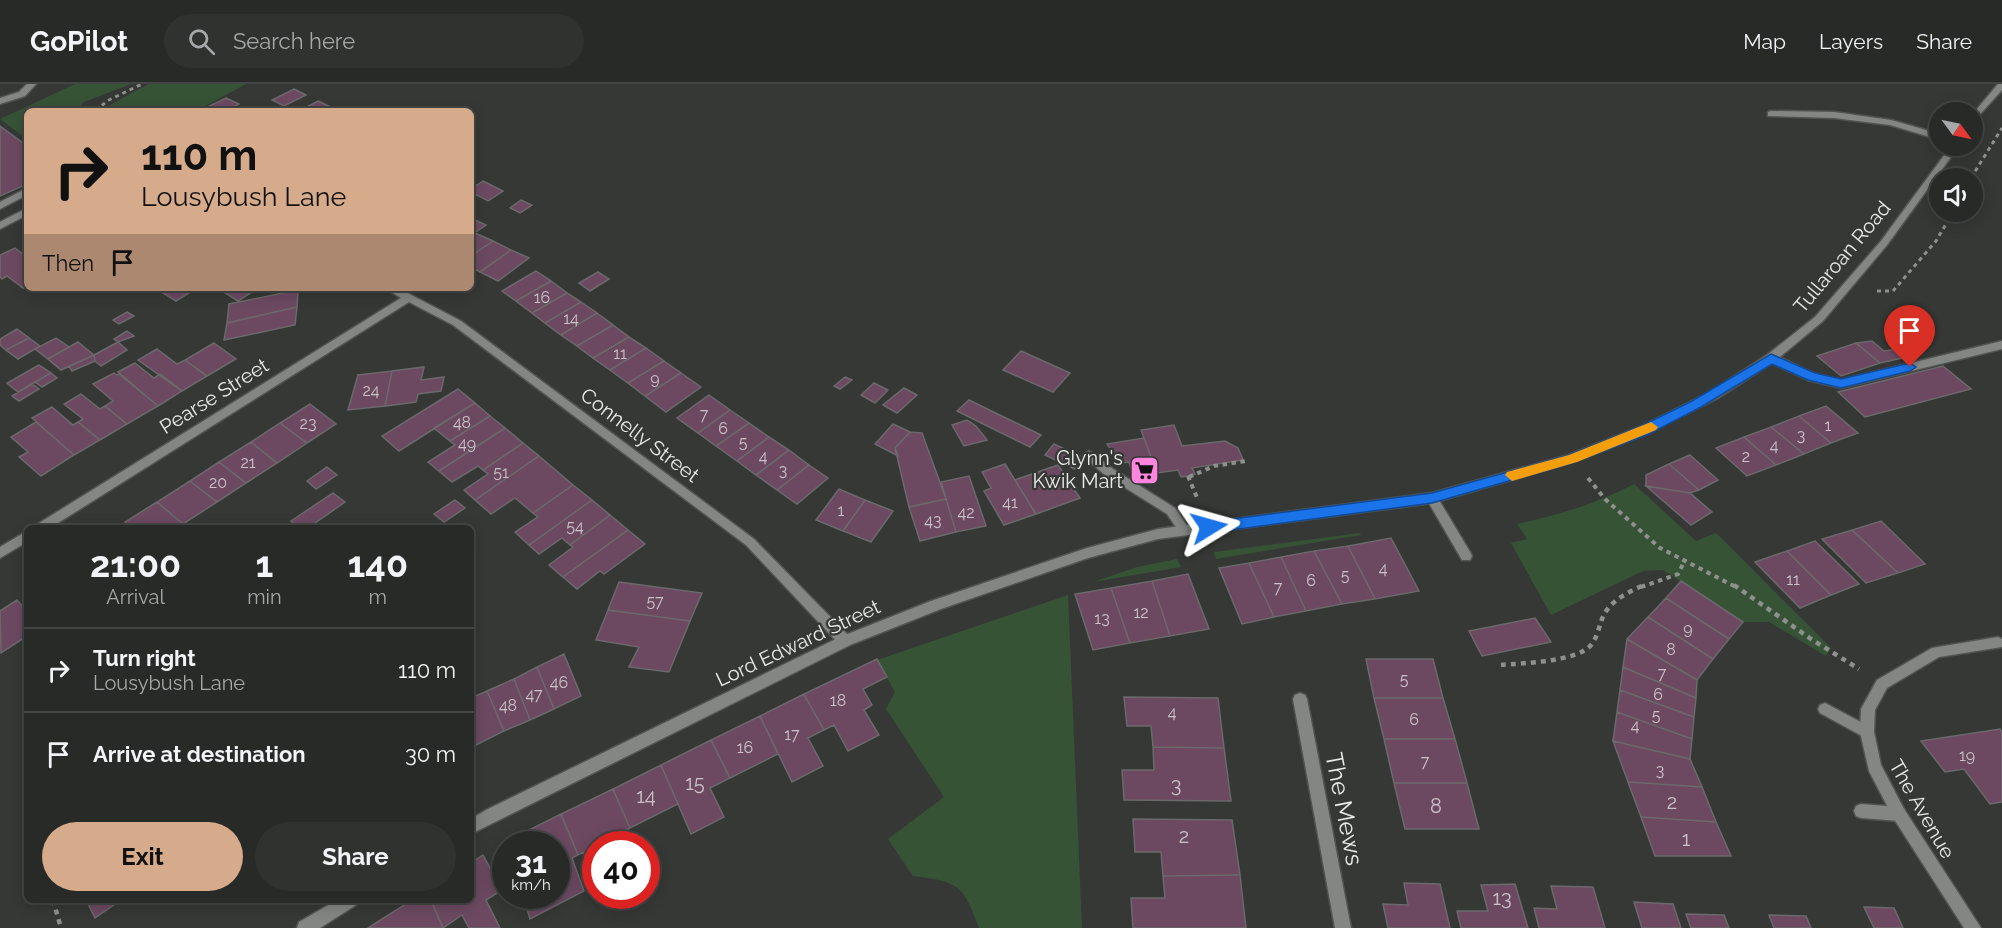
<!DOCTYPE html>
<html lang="en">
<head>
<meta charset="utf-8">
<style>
  body { margin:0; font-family:Raleway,sans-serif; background:#303230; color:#f1f3f6; height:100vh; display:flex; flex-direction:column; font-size:22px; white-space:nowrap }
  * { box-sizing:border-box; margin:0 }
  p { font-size:20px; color:#a5a7a8 }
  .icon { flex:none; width:33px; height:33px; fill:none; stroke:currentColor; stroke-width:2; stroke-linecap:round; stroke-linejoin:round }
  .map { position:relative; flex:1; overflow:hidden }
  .drawer { position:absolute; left:24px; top:441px; width:450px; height:378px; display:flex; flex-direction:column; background:#282a28; border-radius:9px; box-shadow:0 3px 15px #0003,0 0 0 2px #444645 }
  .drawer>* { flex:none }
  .top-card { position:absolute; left:24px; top:24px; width:450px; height:183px; border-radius:9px; box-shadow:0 3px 15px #0003,0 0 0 2px #444645; background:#d6ab8b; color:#111; overflow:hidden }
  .needle { width:39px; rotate:123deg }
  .tools { position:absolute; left:1929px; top:18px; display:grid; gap:12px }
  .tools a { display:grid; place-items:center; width:54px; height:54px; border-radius:50%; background:#282a28; box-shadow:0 3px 15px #0003,0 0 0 2px #444645; font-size:30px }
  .speed { position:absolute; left:492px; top:747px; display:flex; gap:12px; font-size:30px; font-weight:700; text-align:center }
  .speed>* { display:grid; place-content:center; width:78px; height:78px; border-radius:50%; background:#282a28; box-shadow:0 3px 15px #0003,0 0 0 2px #444645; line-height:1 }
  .speed small { font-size:15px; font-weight:400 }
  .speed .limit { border:9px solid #d22; background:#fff; color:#111 }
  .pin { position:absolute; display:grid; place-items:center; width:51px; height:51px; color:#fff; margin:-62px -26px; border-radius:50% 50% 50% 0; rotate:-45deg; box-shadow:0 0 6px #0007 }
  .pin .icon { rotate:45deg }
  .me { position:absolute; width:66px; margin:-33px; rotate:82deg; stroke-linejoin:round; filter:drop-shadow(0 0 4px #0008) }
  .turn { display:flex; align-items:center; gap:21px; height:126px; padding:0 18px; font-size:27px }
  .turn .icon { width:78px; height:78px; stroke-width:2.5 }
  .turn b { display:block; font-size:42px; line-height:51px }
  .then { display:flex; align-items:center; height:57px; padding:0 18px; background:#0003; gap:12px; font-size:22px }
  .eta { display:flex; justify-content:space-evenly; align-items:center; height:102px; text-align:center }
  .eta b { font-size:36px; font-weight:700; line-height:42px }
  .button { display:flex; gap:12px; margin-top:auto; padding:12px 18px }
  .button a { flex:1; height:69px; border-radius:36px; background:#d6ab8b; color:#111; font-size:24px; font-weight:700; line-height:69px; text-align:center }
  .button a+a { background:#303230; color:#f1f3f6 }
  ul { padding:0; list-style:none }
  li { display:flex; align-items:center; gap:18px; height:84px; padding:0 18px; border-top:2px solid #444645 }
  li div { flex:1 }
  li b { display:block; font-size:22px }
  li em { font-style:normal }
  header { display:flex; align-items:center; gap:36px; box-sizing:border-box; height:84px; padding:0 30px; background:#282a28; border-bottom:2px solid #444645 }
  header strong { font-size:28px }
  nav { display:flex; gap:33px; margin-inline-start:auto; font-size:21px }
  .search { width:420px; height:54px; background:#303230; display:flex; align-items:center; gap:15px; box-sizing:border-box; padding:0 21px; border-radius:33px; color:#a5a7a8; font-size:22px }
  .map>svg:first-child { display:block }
  .green { fill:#375336 }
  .building { fill:#6c4961; stroke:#6b696b; stroke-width:1.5 }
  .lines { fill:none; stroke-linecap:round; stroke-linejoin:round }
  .service-casing { stroke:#525452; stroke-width:3 }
  .minor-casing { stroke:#525452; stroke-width:3 }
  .tertiary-casing { stroke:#525452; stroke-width:3 }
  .path-far2 { stroke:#8e908e; stroke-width:3; stroke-dasharray:4 4; stroke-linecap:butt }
  .path-far1 { stroke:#8e908e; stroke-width:4; stroke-dasharray:4.5 4.5; stroke-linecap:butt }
  .path { stroke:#8e908e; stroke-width:4.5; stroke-dasharray:5 5; stroke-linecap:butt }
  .service { fill:#848684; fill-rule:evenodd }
  .minor { fill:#848684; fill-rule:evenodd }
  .tertiary { fill:#848684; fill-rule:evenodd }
  .route { fill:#1a73e8; stroke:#114b97; stroke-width:1.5 }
  .slow { fill:#f59e0b }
  .labels { text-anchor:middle; stroke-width:4.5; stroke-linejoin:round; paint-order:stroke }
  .number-label { font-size:16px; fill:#c9c2c6 }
  .street-label { font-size:20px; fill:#e8eae8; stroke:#363836 }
  .poi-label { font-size:20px; fill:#e8eae8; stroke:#363836; text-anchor:end }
  .near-number-label { font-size:20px; fill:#c9c2c6 }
  .near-street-label { font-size:24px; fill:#e8eae8; stroke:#363836 }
</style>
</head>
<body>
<header>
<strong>GoPilot</strong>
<div class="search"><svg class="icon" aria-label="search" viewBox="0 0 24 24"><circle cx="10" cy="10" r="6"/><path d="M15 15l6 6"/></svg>Search here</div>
<nav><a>Map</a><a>Layers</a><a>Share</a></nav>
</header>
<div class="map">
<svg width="2002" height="844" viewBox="0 0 2002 844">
  <rect width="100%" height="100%" fill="#363836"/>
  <path class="green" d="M75,0H131L84,18L79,23L83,26L81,27H27V51L24,53L0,35Z
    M149,0H246L196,27H103L113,19Z
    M1634,400L1696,457L1716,449L1831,564L1826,572L1769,538H1743L1663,486L1643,487L1551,531L1511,459L1527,455L1517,440C1558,431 1596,420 1634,400Z
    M1360,449L1361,451L1216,475L1214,468Z
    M1177,475L1181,483L1093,498L1137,483Z
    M1068,511L1082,844H979C963,800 959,798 913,792L888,755L944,713L886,625L895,608L877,576Z"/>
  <path class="building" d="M294,5L306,11L284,22L272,16Z
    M226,14L239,20L226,27H199Z
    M318,17L333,24L327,27H299Z
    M0,42L27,62V100L0,112Z
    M483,97L503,107L488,117L471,108V105Z
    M521,116L532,121L520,129L510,124Z
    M471,134L486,141L471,151Z
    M475,149L493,157L471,172V151Z
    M493,157L511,166L480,188L471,183V172Z
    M15,164L27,173V202L23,204L7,192L2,195L0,193V171Z
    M511,166L529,174L498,197L480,188Z
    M536,187L551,197L516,217L502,207Z
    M598,188L609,195L590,207L579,199Z
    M551,197L567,209L532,229L516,217Z
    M171,204H197L176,217L163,209Z
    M227,204H258L238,217L222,207Z
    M298,206L297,223L227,239L229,220Z
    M567,209L581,218L545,239L532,229Z
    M581,218L597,229L561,251L545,239Z
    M297,223L295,241L224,256L227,239Z
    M127,228L134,232L119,240L113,236Z
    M597,229L613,241L577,262L561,251Z
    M613,241L629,253L593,274L577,262Z
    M17,245L29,254L6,266L0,261V255Z
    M127,247L134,252L118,258L114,255Z
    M629,253L646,264L610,286L593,274Z
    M29,254L40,262L18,275L6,266Z
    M56,254L69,263L48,275L35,265Z
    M1872,257L1884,267L1899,265L1907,273L1880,279L1856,259Z
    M78,258L94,271L61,286L48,275Z
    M118,258L127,266L101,282L95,277L94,271Z
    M214,259L236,275L207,292L185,276Z
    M1856,259L1880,279L1841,292L1817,272Z
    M646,264L664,277L628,299L610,286Z
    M157,265L177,280L185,276L207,292L182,307L138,276Z
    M1021,267L1070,289L1053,308L1003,286Z
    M94,271L95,277L72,287L69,282Z
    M664,277L681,289L645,312L628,299Z
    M135,279L154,294L160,290L182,307L158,322L118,288Z
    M39,281L51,289L18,308L7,299Z
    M1943,282L1971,305L1865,333L1838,308Z
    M424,283L421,296L444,293L441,307L418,310L416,318L385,322L392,287Z
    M392,287L385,322L348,326L358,291Z
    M51,289L57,294L42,303L35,298Z
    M114,289L117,291L119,290L158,322L127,340L105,322L113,317L93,300Z
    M681,289L701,303L666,328L645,312Z
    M845,293L852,296L840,305L834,302Z
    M874,299L888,306L875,319L861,311Z
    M32,300L39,305L19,317L12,312Z
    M904,304L917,311L897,329L883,321Z
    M458,305L475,319L399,367L382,352Z
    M81,310L100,325L105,322L127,340L100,356L78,338L83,335L64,320Z
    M709,311L730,326L698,349L677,334Z
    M969,316L1041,351L1030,363L957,327Z
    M475,319L490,332L450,357L434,344Z
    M310,320L336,340L307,359L280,339Z
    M1826,322L1858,349L1831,359L1799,332Z
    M52,323L73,341L78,338L100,356L74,371L32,334Z
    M730,326L749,339L716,362L698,349Z
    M490,332L505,344L439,387L428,378L455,361L450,357Z
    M1799,332L1831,359L1804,370L1771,343Z
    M967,336L976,342L987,356L964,362L952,341Z
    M36,338L74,371L41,392L19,373L28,368L11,353Z
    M280,339L307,359L277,379L251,358Z
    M749,339L769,353L737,377L716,362Z
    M893,340L910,348L895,364L898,372L875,360Z
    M1174,341L1182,362L1225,357L1238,364L1243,376L1192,384L1195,390L1188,392L1181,393L1178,386L1157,389L1141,346Z
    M1771,343L1804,370L1776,381L1744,353Z
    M505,344L523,359L483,386L478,382L452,398L439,387Z
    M910,348L922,349L946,415L909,423L895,364Z
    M769,353L789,366L756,391L737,377Z
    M1744,353L1776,381L1747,392L1716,364Z
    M1144,354L1157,389H1154L1157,396L1142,398L1140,391L1134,392L1129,378L1121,379L1107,360Z
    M251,358L277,379L246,399L219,378Z
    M523,359L539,372L475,416L464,406L488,390L483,386Z
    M1054,360L1084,374L1075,385L1045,371Z
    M789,366L809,381L777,406L756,391Z
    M1690,371L1718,396L1699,406L1669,380Z
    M539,372L573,401L533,429L515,414L491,430L475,416Z
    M219,378L246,399L217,418L190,397Z
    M1005,380L1036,430L1004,441L984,407L991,404L982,388Z
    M1669,380L1699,406L1690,409L1646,402V391Z
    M809,381L828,394L797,420L777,406Z
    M1058,381L1080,414L1036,430L1015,396Z
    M327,383L337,391L316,405L307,397Z
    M969,392L986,442L956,448L941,398Z
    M190,397L217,418L183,440L157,418Z
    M573,401L592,416L529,461L515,448L538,433L533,429Z
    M1646,402L1690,409L1712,428L1691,441Z
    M839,405L865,416L843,447L816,436Z
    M333,409L345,418L308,444H299L291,437Z
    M946,415L956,448L920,457L909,423Z
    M455,416L465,424L444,438L434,430Z
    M592,416L610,431L570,461L562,454L539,470L529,461Z
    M865,416L893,427L871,458L843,447Z
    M157,418L183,440L177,444H132L125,438Z
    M610,431L628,446L563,493L549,481L573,463L570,461Z
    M1881,437L1925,480L1898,489L1852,446Z
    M628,446L645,460L604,490L600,487L577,505L563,493Z
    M1852,446L1898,489L1866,499L1822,455Z
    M1391,454L1419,507L1375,515L1348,462Z
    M1815,457L1859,500L1831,511L1787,467Z
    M1348,462L1375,515L1342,520L1314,467Z
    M1314,467L1342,520L1306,527L1281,473Z
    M1787,467L1831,511L1800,524L1755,478Z
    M1281,473L1306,527L1274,533L1249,479Z
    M1249,479L1274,533L1242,540L1219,484Z
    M1188,490L1209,545L1170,552L1152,497Z
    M1152,497L1170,552L1130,559L1111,504Z
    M1681,497L1743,538L1729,555L1666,514Z
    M619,498L702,509L690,537L608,526Z
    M1111,504L1130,559L1093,566L1075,510Z
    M1666,514L1729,555L1713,575L1648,533Z
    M17,516L27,527V552L1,569L0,527Z
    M608,526L690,537L669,588L629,583L639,563L596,556Z
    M1648,533L1713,575L1697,596L1627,555Z
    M1535,534L1551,558L1482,572L1469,547Z
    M1627,555L1697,596L1696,614L1623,583Z
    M564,570L581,612L554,625L537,583Z
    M877,575L887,593L863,605L872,621L864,626L879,651L848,667L834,641L824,646L804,610Z
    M1366,575H1433L1443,614H1374Z
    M537,583L554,625L530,636L514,595Z
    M1623,583L1696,614L1694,633L1620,606Z
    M514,595L530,636L504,647L487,607Z
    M1620,606L1694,633L1692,655L1617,628Z
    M487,607L504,647L472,663L471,614Z
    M804,610L824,646L808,654L823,682L792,698L760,632Z
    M1124,613L1218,614L1224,664L1153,663L1151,642H1127Z
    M1374,614H1443L1455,655H1384Z
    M1617,628L1692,655L1690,675L1613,657Z
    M760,632L778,670L730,694L711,656Z
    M2000,645L2002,648V718L1990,720L1964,685L1945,688L1921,657Z
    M1384,655H1455L1467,699H1394Z
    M711,656L730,694L710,704L724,733L691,750L661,681Z
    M1613,657L1690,675L1702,703L1628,698Z
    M1153,663L1224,664L1231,717L1124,716L1122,686H1154Z
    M661,681L678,720L630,744L613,705Z
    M1628,698L1702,703L1716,738L1641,733Z
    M1394,699H1467L1479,745H1405Z
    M613,705L630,744L625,747L630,760H596V798L584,768L578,771L561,730Z
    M561,730L578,771L572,774L584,807L530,835L523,812H556V760H506L505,758Z
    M1641,733L1716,738L1731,772H1655Z
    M1133,735L1232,736L1240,791L1163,792L1161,768H1135Z
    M483,771L502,806L486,816L500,844H469L462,831L443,844L431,816H471V779Z
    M1240,791L1246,844H1133L1131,814H1165L1163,792Z
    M1404,799L1440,800L1450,844H1388L1383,820L1408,821Z
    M1515,800L1528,844H1461L1457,827H1488L1481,801Z
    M1551,802L1593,803L1605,844H1539L1534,824L1557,825Z
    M86,816H121L95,834Z
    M412,816H431L443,844H368Z
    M1634,818L1673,820L1681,844H1642Z
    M1864,823L1894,824L1903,844H1874Z
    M1686,830L1724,831L1729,844H1691Z
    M1769,831L1806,832L1811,844H1774Z"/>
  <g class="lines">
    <defs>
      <path id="service" d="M27,0H36L25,12L0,20V14L19,8Z
        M1771,27L1834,28L1891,36L1940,50V56L1890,41L1834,34L1768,32V28Z
        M27,104V111L0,125V118Z
        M1089,367L1113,385L1175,424L1190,446L1188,449H1180L1167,430L1105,391L1085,374L1083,371Z
        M1432,409L1436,411L1470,468L1472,472L1470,476H1462L1426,414L1428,411Z
        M1825,619L1872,644L1874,648L1872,652L1867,654L1862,652L1820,629L1818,625L1820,621Z
        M1861,720L1899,723L1904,725L1906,730L1904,735L1899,737L1861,734L1856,732L1854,727L1856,722Z"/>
      <path id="minor" d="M27,124V131L0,145V138Z
        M385,204H398L461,237L754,455L850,553L852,557L850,561L845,563L840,561L746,461L453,241L409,218L50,444H34L36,441L401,214Z
        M2002,257V265L1841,304L1808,296L1767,277L1766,274L1771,270L1775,271L1815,290L1841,296Z
        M27,447V458L0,474V463Z
        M1998,553L2002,555V563L1939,573L1887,604L1875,626L1874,648L1881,681L1904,725L1981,844H1964L1894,735L1869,687L1860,648L1861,625L1877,596L1932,564Z
        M1300,609L1305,611L1307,615L1351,844H1335L1293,615L1295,611Z"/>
      <path id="tertiary" d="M1998,0H2002V6L1972,39V31Z
        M1951,62H1959L1887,161L1823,237L1775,277L1718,314L1648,349L1576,377L1432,419L1158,455L1088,474L941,525L850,561L471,750V735L486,726L840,553L931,517L1087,464L1158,445L1432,409L1569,371L1640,343L1710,308L1767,271L1815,233L1881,157Z
        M337,816H359L356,821L320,844H297L299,838Z"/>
    </defs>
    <use href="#service" class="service-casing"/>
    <use href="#minor" class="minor-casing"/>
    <use href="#tertiary" class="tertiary-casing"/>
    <path class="path-far2" d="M96,27L107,17L142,0
      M1971,94L2002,44
      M1877,207H1893L1936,157L1953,128"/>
    <path class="path-far1" d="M1188,392L1198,416
      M1189,393L1214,382L1246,377
      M1588,394L1605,415L1660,464L1736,503
      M1641,503L1678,490L1684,478"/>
    <path class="path" d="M1734,501L1811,555L1859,585
      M1501,581C1522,579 1577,578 1591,561C1597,554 1599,543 1602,535C1608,518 1628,508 1644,501
      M53,816L61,844"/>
    <use href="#service" class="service"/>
    <use href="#minor" class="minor"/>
    <use href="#tertiary" class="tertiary"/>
  </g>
  <path class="route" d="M1771,270L1815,289L1841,295L1910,279L1916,283L1910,287L1841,304L1808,296L1772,280L1701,323L1649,350L1572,379L1432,419L1209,449L1202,443L1209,438L1432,409L1569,371L1639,343L1692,317Z"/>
  <path class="slow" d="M1651,338L1658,343L1656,346L1577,378L1512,397L1505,391L1507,388L1569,371Z"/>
  <defs>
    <symbol id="supermarket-square" viewBox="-11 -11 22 22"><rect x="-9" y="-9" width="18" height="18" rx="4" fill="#ff85de" stroke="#363836"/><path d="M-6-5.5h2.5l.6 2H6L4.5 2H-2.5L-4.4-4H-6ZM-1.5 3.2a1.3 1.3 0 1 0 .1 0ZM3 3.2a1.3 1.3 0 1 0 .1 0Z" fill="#111"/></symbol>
  </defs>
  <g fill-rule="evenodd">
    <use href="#supermarket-square" x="1128" y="370" width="33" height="33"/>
  </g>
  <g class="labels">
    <g class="number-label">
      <text x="542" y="219">16</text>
      <text x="571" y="240">14</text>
      <text x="620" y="275">11</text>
      <text x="655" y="300">9</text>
      <text x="371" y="312">24</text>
      <text x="704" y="336">7</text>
      <text x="462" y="344">48</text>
      <text x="308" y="345">23</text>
      <text x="1828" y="347">1</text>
      <text x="723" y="350">6</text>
      <text x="1801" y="357">3</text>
      <text x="743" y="364">5</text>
      <text x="467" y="365">49</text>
      <text x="1774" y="367">4</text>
      <text x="763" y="378">4</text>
      <text x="1746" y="378">2</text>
      <text x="248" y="384">21</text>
      <text x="783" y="392">3</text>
      <text x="501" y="394">51</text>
      <text x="218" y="404">20</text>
      <text x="1010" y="424">41</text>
      <text x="841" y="432">1</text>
      <text x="966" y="434">42</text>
      <text x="933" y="442">43</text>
      <text x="575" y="448">54</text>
      <text x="1383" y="490">4</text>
      <text x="1345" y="497">5</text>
      <text x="1793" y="501">11</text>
      <text x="1311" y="502">6</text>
      <text x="1278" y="509">7</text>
      <text x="655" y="523">57</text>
      <text x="1141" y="534">12</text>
      <text x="1102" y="540">13</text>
      <text x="1688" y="550">9</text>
      <text x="1671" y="571">8</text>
      <text x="1662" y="595">7</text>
      <text x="1404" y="601">5</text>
      <text x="559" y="604">46</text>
      <text x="534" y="616">47</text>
      <text x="1658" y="616">6</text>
      <text x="838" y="622">18</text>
      <text x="508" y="627">48</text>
      <text x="1172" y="634">4</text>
      <text x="1656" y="637">5</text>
      <text x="1414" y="641">6</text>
      <text x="1635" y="647">4</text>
      <text x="792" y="656">17</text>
      <text x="745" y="669">16</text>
      <text x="1967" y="677">19</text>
      <text x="1425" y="683">7</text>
      <text x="1660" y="692">3</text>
    </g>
    <g class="street-label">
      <text transform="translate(1842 173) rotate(-50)" y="7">Tullaroan Road</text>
      <text transform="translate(214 312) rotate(-32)" y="7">Pearse Street</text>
      <text transform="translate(640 351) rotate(37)" y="7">Connelly Street</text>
      <text transform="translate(798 559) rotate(-25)" y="7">Lord Edward Street</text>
      <text transform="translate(1922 725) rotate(60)" y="7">The Avenue</text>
    </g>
    <g class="poi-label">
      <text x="1123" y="381">Glynn's<tspan x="1123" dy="23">Kwik Mart</tspan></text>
    </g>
    <g class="near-number-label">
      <text x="695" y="706">15</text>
      <text x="1176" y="708">3</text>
      <text x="646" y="719">14</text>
      <text x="1672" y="725">2</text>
      <text x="1436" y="729">8</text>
      <text x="1184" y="759">2</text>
      <text x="1686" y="762">1</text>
      <text x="1502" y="821">13</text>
    </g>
    <g class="near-street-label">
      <text transform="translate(1344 725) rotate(79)" y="8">The Mews</text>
    </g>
  </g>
</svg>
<div class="tools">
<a><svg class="needle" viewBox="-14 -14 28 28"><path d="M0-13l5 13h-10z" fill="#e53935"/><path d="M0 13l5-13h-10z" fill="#a5a7a8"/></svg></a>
<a><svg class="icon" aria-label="sound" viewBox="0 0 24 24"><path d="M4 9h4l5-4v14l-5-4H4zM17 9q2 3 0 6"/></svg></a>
</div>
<div class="speed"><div>31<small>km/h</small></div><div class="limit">40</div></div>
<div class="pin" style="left:1910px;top:283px;background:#d93025"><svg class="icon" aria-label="arrive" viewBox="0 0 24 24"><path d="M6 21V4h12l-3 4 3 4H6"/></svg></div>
<svg class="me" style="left:1209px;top:443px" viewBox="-20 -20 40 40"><path d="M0-17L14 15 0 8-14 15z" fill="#1a73e8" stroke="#fff" stroke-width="4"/></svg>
<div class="top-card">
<div class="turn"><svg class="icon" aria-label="right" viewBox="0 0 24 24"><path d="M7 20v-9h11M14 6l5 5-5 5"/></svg><div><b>110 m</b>Lousybush Lane</div></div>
<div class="then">Then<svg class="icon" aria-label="arrive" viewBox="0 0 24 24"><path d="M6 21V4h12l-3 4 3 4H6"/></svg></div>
</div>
<section class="drawer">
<div class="eta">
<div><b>21:00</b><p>Arrival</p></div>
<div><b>1</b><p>min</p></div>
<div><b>140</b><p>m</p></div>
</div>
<ul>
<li><svg class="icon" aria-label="right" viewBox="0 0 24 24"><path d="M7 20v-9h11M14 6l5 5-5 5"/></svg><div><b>Turn right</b><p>Lousybush Lane</p></div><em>110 m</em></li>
<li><svg class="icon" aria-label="arrive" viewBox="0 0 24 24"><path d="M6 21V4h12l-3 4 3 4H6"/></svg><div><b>Arrive at destination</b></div><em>30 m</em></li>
</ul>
<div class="button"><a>Exit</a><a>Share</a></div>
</section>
</div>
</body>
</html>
